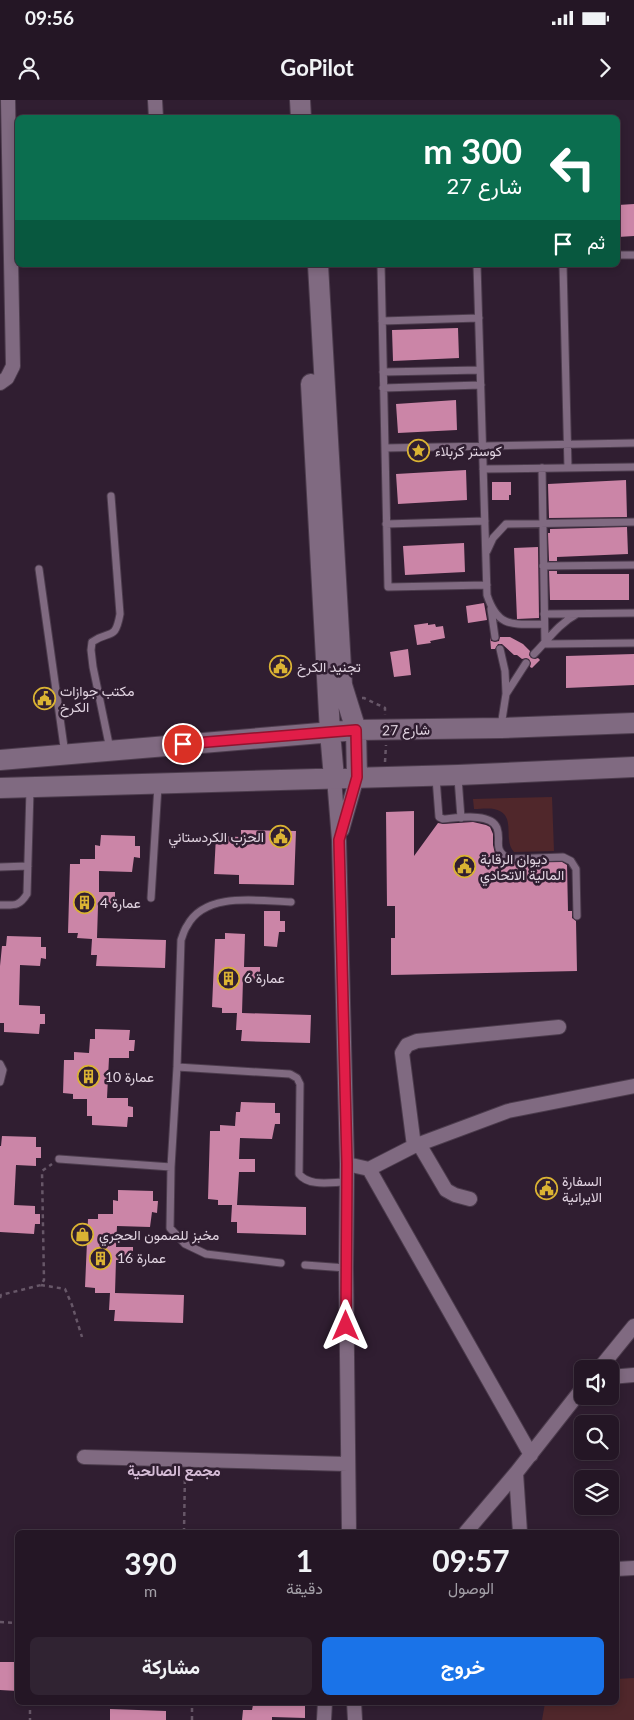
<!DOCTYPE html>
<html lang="ar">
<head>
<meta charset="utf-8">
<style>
  body { margin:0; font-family:Lato,Vazirmatn,sans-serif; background:#302332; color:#f1f3f6; direction:rtl; height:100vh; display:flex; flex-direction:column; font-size:19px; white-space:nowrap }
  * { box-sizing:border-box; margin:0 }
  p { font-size:16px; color:#a39fa7 }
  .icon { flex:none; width:28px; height:28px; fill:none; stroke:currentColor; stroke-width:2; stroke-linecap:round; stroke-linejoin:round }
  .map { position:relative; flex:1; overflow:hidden; direction:ltr }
  .panel { position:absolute; left:15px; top:1430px; width:604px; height:175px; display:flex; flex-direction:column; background:#241625; border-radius:8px; box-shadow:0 2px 8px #0003,0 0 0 1px #413542; direction:rtl }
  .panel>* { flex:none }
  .hud { position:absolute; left:15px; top:15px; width:605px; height:152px; border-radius:8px; box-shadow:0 2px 8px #0003,0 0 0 1px #413542; direction:rtl; background:#0b6e4f; color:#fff; overflow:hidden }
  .buttons { position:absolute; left:574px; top:1260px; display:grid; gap:10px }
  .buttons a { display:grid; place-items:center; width:45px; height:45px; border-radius:8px; background:#241625; box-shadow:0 2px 8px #0003,0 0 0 1px #413542; font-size:25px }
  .pin { position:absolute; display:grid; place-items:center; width:42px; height:42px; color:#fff; margin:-21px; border:2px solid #fff; border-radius:50%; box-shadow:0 1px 5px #0007 }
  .me { position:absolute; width:55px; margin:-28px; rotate:0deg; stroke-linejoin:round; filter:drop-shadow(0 0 4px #0008) }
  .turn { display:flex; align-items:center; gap:18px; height:105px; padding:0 15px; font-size:22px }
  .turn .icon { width:65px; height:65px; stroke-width:2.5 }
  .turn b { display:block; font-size:35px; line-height:42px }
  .then { display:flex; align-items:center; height:48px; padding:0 15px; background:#0003; gap:10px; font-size:19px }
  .eta { display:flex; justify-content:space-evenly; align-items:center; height:85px; text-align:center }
  .eta b { font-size:30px; font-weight:700; line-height:35px }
  .action { display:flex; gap:10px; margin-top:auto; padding:10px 15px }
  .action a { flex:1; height:58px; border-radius:8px; background:#1a73e8; color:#fff; font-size:20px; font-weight:700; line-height:58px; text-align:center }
  .action a+a { background:#302332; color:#f1f3f6 }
  .status { display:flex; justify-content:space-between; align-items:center; height:35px; padding:0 25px; background:#241625; direction:ltr }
  .status svg { height:14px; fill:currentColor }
  header { display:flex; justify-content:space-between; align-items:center; height:65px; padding:0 15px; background:#241625; font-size:22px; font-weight:700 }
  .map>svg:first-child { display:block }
  .green { fill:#50272b }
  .building { fill:#cb85a7 }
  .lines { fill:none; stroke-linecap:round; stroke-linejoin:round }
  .lane-casing { stroke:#4c3c4d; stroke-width:9 }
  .street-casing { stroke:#4c3c4d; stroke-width:16 }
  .secondary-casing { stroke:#4c3c4d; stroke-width:22 }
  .path { stroke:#675768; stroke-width:2.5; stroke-dasharray:4 4; stroke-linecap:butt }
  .lane { stroke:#806a81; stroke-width:7 }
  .street { stroke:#806a81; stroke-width:14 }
  .secondary { stroke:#806a81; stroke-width:20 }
  .route-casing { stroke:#92132f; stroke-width:12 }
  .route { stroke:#e11d48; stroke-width:9 }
  .labels { text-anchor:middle; stroke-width:5; stroke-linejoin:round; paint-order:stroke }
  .poi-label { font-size:14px; fill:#e1d4e1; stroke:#301e31; text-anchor:start }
  .street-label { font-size:14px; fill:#e1d4e1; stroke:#301e31 }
  .neighbourhood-label { font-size:15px; font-weight:bold; fill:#d4bbd5; stroke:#301e31 }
</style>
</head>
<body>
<div class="status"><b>09:56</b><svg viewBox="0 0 49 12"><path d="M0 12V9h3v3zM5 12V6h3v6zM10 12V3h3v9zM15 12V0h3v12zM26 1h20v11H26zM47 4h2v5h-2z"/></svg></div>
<header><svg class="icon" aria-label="forward" viewBox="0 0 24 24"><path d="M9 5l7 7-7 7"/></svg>GoPilot<svg class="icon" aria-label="person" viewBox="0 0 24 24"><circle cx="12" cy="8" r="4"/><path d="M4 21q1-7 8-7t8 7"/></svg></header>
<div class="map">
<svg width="634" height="1620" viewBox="0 0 634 1620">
  <rect width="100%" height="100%" fill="#301e31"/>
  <path class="green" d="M552,697L554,751L514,752C502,740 518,714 494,709C488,708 480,709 474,709L473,699Z
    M634,1578V1620H542L545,1603L616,1602V1579Z"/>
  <path class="building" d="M634,104V136L618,137V105Z
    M458,228L459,258L393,261L392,230Z
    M456,300L457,330L398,333L396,304Z
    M466,370L467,400L398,404L396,374Z
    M626,380L627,417L549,418L548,384Z
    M492,382H511V395H509V400H492Z
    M627,427L628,454L557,457V461H549L548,433H550V429Z
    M464,443L465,472L405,475L403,446Z
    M538,447L539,518L517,519L514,448Z
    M549,471H557V474H629V500H550Z
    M484,503L487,520L468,523L466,506Z
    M428,523V525L435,524L436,527L443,526L445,538L430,541L431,543L417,545L414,525Z
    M490,537L491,541L495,542L499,541L500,537H510L523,544L530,551L529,555L531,558L535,559L538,558L540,560L532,568L530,567L531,563L529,559L526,558L522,559L517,555H514L502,544H498L495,549H491Z
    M408,549L411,575L394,577L390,552Z
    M634,554V585L566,588V556Z
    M414,711V756L438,723L443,724L473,722L486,725L490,727L493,734V745L495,754L505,763L562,762L567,765L568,811H572V818L576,821L577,871L391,875V838H395V806H387L386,712Z
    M241,730L296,731L294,785L239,784V775L214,774L216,736L241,737Z
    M101,735L135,736V746H140V758L134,757L132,772L99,771V792H115V806H98L97,838L166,840L165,868L96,866L97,855H91L92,839L77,838L78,833H68L70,764H80V759H95V745L100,746Z
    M264,811H280V821H285V832H279L277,847L264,846Z
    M225,833L245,834L244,867H260V881L243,880L242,913L311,915L310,943L241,941L242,930H236L237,913H222V908L212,907L215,839H225Z
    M7,836L41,837V847H46V859L41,858L40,866L20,865L19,905L40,906V914H45V924H40L39,934L4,932V923H0V866L2,846H6Z
    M95,929L130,930L129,940H135L134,951H129V958H109L107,998H128V1006L133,1007V1017H128L127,1027L92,1025V1016H87V999H73V994L63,993L64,960H74V952L89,953L90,939H95Z
    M241,1002L275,1003V1013H280V1024H275L272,1039L240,1038L239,1059H255V1072H239L237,1105L306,1107V1135L237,1133V1122H231L232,1105H218V1100L208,1099L210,1031H220V1025L235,1026L236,1012H240Z
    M2,1036L36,1037V1047H41V1058H36V1066L16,1065L14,1105L35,1106V1114H40V1124H35L34,1134L0,1132V1046H1Z
    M118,1090L153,1091V1101H158L157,1113L152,1112L150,1127L117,1126L116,1147H133V1160H116L115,1193L184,1195L183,1223L114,1221L115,1210H109L110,1193H95V1188L85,1187L88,1119H98V1114H113V1100L118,1101Z
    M0,1562H18V1591L0,1590Z
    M267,1602H305V1618L272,1617V1620H242L243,1610H252L253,1605H267Z
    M110,1609L166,1611V1620H110Z"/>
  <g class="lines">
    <defs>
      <path id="lane" d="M618,155H634
        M381,165L388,487L487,485
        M477,165L487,495C498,529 514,524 544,524
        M563,165L568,368
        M382,221L479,218
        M383,272L480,270
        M383,288L481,285
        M385,348L634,343
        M542,368L545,544
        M483,369L634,367
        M386,424L485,421
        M487,451L493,438L506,424L634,422
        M543,466L634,465
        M39,469L65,654
        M491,509L495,537
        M544,514L634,513
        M545,544L634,543
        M500,549L505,571L506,593
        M534,554C548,540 558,524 577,514
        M501,626L506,594L526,563
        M110,649L93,567L91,550L92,542C110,529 115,542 120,514L111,396
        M436,678L439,717L443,719C457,718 491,712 497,728C502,742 492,748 508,759L563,757L571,761L576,769L577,816
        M458,678L461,718
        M0,767L28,766
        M151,798L158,686
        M0,805C14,805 19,807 27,794L30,690
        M0,964L3,970L0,982
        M177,967L290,974L297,978L300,984L299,1074C309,1087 331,1082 346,1082
        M59,1059L171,1067
        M281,1163L206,1154L185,1144L170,1128L171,1067L177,967L181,840C183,835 184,830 187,826C205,791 259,801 291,802
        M305,1165L346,1168"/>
      <path id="street" d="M155,0L156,18
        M0,283L7,278L13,266L8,0
        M334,678L339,740L347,1064L346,1168L349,1432
        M342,730L357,677
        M419,1044L446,1090L455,1095L470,1099
        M414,1046L402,953L407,945L417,941L559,927
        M347,1064L369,1069L531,1355
        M369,1069L414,1046L508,1011L634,986
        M599,1269L634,1226
        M610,1277L634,1275
        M84,1357L347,1364
        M516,1373L520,1432
        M466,1432L516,1373L582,1289
        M616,1469L634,1468
        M354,1602L355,1620
        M324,1620L325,1602"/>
      <path id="secondary" d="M300,0L301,18
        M318,165L342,585L356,630L357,677
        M311,284L330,632L334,678
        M0,660L356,630L501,628L634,623
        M0,688L458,675L634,667"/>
    </defs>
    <use href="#lane" class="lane-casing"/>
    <use href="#street" class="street-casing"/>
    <use href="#secondary" class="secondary-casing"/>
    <path class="path" d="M362,598H364L385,608V615
      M385,662L386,645
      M41,1185L65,1189L72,1205L82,1237
      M0,1198L1,1195L41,1185L44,1180L42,1071L52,1064
      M184,1432L185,1371
      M0,1522L18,1523
      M30,1602V1620
      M192,1620V1602"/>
    <use href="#lane" class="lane"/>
    <use href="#street" class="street"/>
    <use href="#secondary" class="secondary"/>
  </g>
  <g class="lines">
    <defs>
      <path id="route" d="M183,644L356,630L357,677L339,740L347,1064L346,1226"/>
    </defs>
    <use href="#route" class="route-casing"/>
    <use href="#route" class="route"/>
  </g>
  <defs>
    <symbol id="sight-ring" viewBox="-11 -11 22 22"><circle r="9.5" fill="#301e31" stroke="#dab333" stroke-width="1.5"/><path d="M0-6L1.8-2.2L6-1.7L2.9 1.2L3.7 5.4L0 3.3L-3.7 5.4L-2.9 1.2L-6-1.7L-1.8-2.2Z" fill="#dab333"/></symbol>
    <symbol id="civic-ring" viewBox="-11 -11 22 22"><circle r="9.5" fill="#301e31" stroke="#dab333" stroke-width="1.5"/><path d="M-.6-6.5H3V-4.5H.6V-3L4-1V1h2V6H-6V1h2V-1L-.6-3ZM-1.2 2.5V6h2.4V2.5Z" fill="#dab333"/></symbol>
    <symbol id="building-ring" viewBox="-11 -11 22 22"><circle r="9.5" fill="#301e31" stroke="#dab333" stroke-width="1.5"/><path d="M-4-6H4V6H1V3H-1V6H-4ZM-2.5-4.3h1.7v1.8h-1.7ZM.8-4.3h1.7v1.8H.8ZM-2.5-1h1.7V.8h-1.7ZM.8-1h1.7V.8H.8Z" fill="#dab333"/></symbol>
    <symbol id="shop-ring" viewBox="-11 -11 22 22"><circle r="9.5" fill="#301e31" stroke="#dab333" stroke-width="1.5"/><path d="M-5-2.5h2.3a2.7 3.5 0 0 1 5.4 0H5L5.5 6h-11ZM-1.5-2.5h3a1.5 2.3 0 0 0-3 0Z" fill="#dab333"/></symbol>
  </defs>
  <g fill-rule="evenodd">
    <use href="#sight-ring" x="406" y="338" width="25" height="25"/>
    <use href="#civic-ring" x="268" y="554" width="25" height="25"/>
    <use href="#civic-ring" x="32" y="586" width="25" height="25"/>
    <use href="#civic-ring" x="268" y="724" width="25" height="25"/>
    <use href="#civic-ring" x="452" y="754" width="25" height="25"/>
    <use href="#building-ring" x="72" y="790" width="25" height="25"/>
    <use href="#building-ring" x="216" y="866" width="25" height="25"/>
    <use href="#building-ring" x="76" y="964" width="25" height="25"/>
    <use href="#civic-ring" x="534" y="1076" width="25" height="25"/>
    <use href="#shop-ring" x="70" y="1122" width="25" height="25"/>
    <use href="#building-ring" x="88" y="1146" width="25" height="25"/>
  </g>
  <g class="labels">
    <g class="poi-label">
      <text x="435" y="356">كوستر كربلاء</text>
      <text x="297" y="572">تجنيد الكرخ</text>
      <text x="60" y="596">مكتب جوازات<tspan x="60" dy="16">الكرخ</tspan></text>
      <text x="264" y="742" text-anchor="end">الحزب الكردستاني</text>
      <text x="480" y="764">ديوان الرقابة<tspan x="480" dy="16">المالية الاتحادي</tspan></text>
      <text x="100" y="808">عمارة 4</text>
      <text x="244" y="883">عمارة 6</text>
      <text x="105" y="982">عمارة 10</text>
      <text x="562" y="1086">السفارة<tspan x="562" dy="16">الايرانية</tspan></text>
      <text x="99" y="1140">مخبز للصمون الحجري</text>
      <text x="117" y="1163">عمارة 16</text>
    </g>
    <g class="street-label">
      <text transform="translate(406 630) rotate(-1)" y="5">شارع 27</text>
    </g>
    <g class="neighbourhood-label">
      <text x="174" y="1376">مجمع الصالحية</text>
    </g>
  </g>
</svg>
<div class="buttons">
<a><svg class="icon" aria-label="sound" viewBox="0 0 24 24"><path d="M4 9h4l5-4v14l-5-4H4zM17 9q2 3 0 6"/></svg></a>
<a><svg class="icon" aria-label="search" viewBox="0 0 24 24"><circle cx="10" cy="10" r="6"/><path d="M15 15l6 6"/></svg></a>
<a><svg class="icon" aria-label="layers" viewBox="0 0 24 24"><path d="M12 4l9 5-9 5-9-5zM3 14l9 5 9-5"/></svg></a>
</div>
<div class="pin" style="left:183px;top:644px;background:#d93025"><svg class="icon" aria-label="arrive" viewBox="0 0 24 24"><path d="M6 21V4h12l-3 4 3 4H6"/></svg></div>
<svg class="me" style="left:346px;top:1226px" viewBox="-20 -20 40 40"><path d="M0-17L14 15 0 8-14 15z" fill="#e11d48" stroke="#fff" stroke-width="4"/></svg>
<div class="hud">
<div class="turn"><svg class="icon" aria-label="left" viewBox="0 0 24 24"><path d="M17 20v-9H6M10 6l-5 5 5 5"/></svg><div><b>300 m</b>شارع 27</div></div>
<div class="then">ثم<svg class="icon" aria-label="arrive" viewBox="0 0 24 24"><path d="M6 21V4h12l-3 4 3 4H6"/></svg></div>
</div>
<section class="panel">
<div class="eta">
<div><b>09:57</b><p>الوصول</p></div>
<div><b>1</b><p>دقيقة</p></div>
<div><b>390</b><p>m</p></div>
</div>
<div class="action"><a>خروج</a><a>مشاركة</a></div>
</section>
</div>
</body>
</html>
